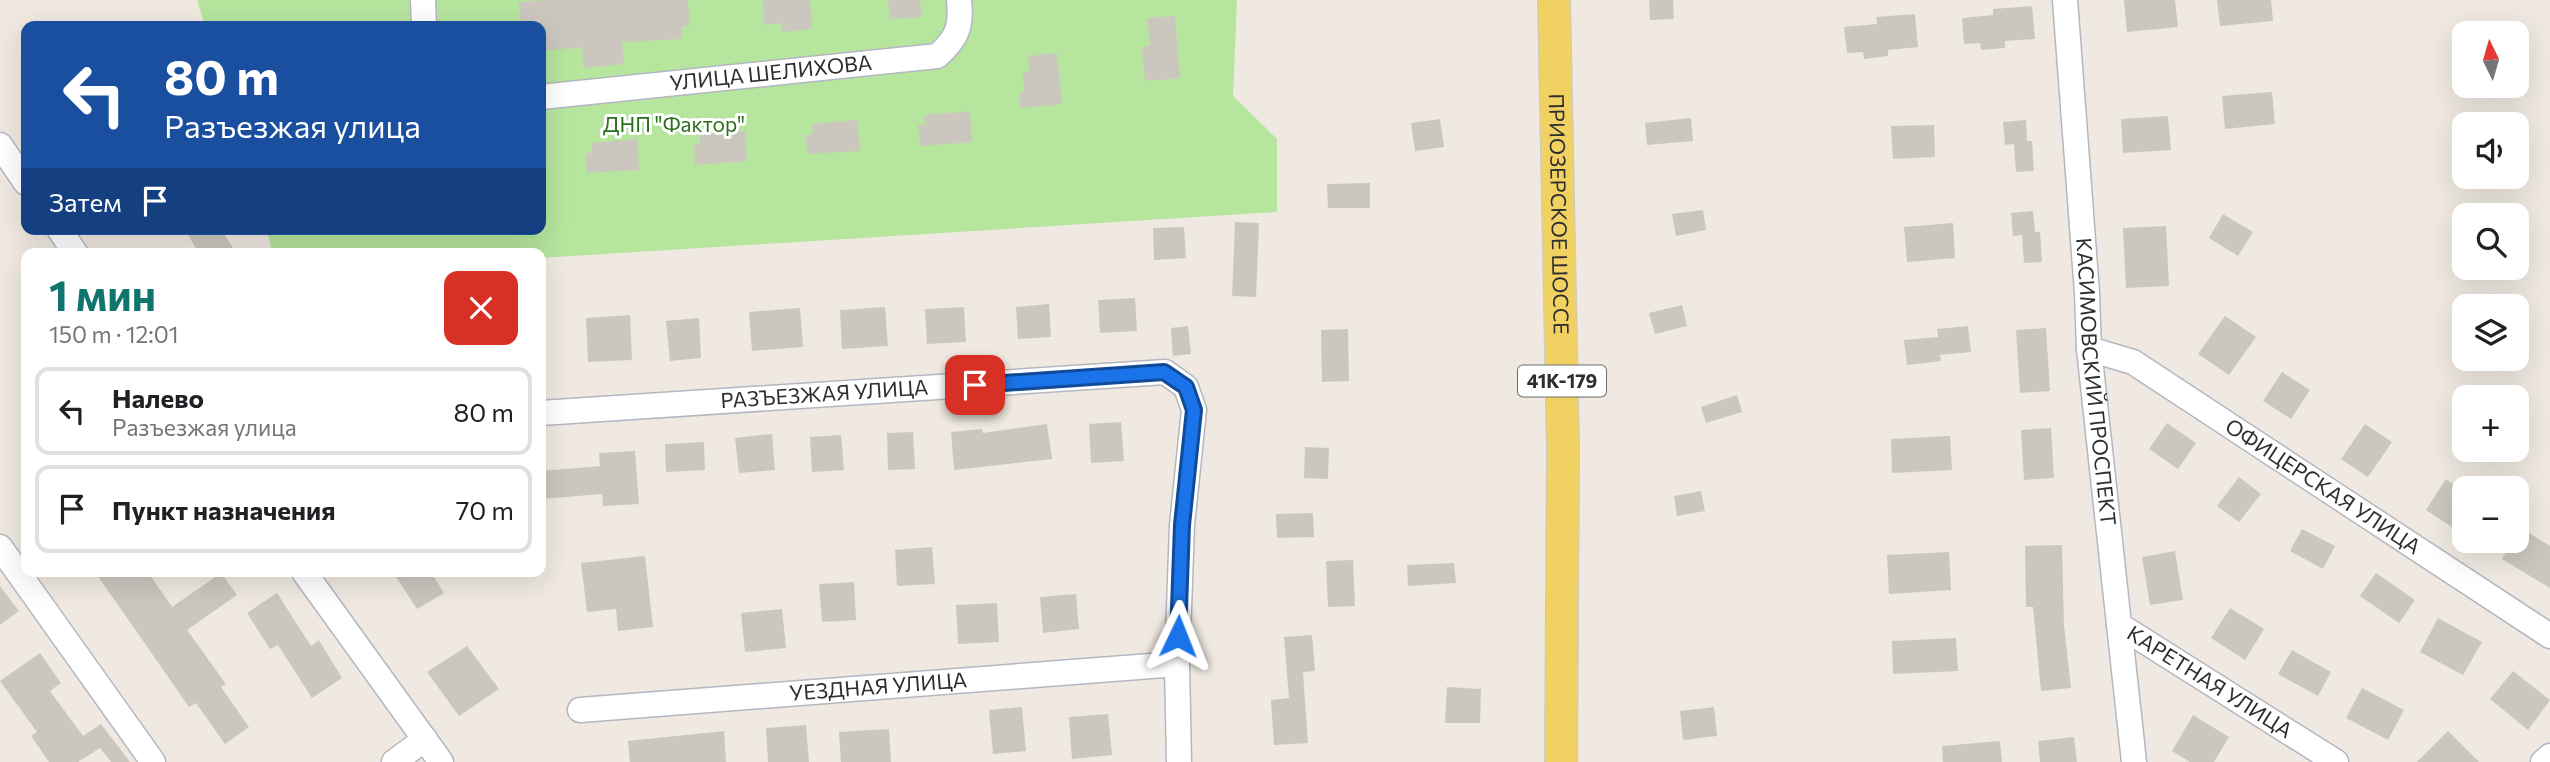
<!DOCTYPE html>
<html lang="ru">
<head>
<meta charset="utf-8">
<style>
  body { margin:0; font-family:Commissioner,sans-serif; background:#f2f2f2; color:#202124; height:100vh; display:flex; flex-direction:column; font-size:26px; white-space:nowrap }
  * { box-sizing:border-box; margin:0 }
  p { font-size:23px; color:#757577 }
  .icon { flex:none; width:38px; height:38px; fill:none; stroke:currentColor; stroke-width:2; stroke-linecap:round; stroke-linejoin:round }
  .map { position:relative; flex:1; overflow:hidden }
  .sheet { position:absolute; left:21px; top:248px; width:525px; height:329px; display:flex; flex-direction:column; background:#fff; border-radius:14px; box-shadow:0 7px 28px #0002 }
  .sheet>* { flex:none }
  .banner { position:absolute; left:21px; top:21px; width:525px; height:214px; border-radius:14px; box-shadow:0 7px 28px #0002; background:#1a4fa0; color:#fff; overflow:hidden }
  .needle { width:46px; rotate:355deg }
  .controls { position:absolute; left:2452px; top:21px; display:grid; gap:14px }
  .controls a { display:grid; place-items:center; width:77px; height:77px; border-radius:14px; background:#fff; box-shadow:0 7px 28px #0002; font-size:35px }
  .pin { position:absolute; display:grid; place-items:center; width:60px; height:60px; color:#fff; margin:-30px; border-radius:14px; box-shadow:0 4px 10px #0006 }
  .me { position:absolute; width:77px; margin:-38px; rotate:2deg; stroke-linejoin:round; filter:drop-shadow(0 0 5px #0008) }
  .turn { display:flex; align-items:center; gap:24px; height:147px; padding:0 28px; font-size:32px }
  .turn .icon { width:91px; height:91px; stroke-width:2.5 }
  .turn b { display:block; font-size:49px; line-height:60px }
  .then { display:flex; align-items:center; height:66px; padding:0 28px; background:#0003; gap:14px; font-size:26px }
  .round { display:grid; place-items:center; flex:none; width:74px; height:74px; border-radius:14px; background:#f2f2f2 }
  .summary { display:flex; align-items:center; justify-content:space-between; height:119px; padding:0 28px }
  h1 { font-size:42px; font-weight:700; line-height:52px; color:#0f766e }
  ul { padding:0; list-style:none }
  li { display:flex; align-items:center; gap:21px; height:88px; margin:0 14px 10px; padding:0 14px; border:4px solid #e0e0e0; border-radius:14px }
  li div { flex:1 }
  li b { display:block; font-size:26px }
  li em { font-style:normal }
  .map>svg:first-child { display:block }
  .green { fill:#b6e59e }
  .building { fill:#cbc7bf }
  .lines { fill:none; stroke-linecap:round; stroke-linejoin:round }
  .minor-casing { stroke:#b4b7c1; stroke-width:27 }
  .major-casing { stroke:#c9c9c9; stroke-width:34 }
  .minor { stroke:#fff; stroke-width:24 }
  .major { stroke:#f2d163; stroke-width:32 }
  .route-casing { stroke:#114b97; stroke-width:18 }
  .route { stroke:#1a73e8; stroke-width:12 }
  .labels { text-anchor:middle; stroke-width:6; stroke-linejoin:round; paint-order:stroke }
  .shield { fill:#fff; stroke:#6d6d6d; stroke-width:2 }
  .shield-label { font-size:19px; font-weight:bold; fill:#2e2e2e }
  .street-label { font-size:21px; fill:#2e2e2e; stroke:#fff }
  .park-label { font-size:21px; fill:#2c6e1b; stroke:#fff }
</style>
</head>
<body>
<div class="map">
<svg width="2550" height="762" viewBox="0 0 2550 762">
  <rect width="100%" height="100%" fill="#efe9e1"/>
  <path class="green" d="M197,0H1237L1233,96L1277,139V212L541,258V254H273L266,229H541V26H205Z"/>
  <path class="building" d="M542,0H688L690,26L681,27L682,39L622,42L624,64L584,68L582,47L541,51V26H520L519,2Z
    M763,0H810L812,29L782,32L781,23L764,25Z
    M888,0H920L922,17L890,19Z
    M1649,0H1673L1674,19L1650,20Z
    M2124,0H2175L2178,27L2127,32Z
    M2217,0H2271L2273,21L2220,26Z
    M2032,6L2035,39L2005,41V48L1981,50L1980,43L1964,44L1962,18L1993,15V9Z
    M1915,14L1918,47L1888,50V56L1864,59L1863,52L1847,53L1844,27L1877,24L1876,17Z
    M1175,16L1180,78L1145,81L1142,47L1150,46L1147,18Z
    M1057,53L1062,104L1020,108L1019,93L1024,92L1023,72L1030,71L1028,56Z
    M2272,92L2275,124L2225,129L2222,96Z
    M970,111L972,142L920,146L918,125H925L924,115Z
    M2168,116L2171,150L2123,153L2121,119Z
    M1691,118L1693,141L1647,145L1645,123Z
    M1440,119L1444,147L1415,151L1411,123Z
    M857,120L860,151L807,154L806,135L813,134L812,124Z
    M2026,120L2027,141H2032L2034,171L2016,172L2014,144L2005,145L2003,122Z
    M1934,125L1935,157L1893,159L1891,126Z
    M745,131L747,161L695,165L694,145L700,144V135Z
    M637,139L639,170L587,173L586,153H592V143Z
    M1370,183V208H1328L1327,184Z
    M1703,210L1706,230L1676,236L1672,214Z
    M2033,211L2035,232H2040L2042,262L2024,263L2022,235L2013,236L2011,213Z
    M2223,214L2253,232L2238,256L2209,238Z
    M1235,222L1259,223L1256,297L1232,296Z
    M1953,223L1955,258L1907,262L1904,227Z
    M2166,226L2169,286L2126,288L2123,228Z
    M1184,227L1186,258L1154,260L1153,228Z
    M185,229H221L233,248L223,254H199Z
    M1135,298L1137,331L1100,333L1098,300Z
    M1049,304L1051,337L1018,339L1016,307Z
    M1682,305L1687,326L1655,334L1649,313Z
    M885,307L888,346L842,349L840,310Z
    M964,307L966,342L927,344L925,309Z
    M800,308L803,347L752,351L749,312Z
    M630,315L632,360L588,362L586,318Z
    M2225,316L2256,337L2229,375L2198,354Z
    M699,318L701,358L670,361L666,321Z
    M1188,326L1191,354L1173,356L1171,328Z
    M1968,326L1971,352L1940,355L1941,361L1907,365L1904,340L1938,337L1937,329Z
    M2046,328L2050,391L2020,393L2016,330Z
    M1348,329L1349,381L1322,382L1321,330Z
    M2282,372L2310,390L2291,419L2263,401Z
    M1737,395L1742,412L1706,423L1701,407Z
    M1121,422L1124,461L1091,463L1089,424Z
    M2167,423L2196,443L2178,469L2149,449Z
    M1047,424L1052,459L954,470L951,432L982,429L983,433Z
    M2365,424L2392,442L2368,477L2341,459Z
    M2051,428L2054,478L2024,480L2021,430Z
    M913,432L915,469L888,470L887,433Z
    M772,434L775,470L739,473L735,438Z
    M841,435L844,470L812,472L810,437Z
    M1950,436L1952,470L1892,473L1891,439Z
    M704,442L705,470L666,472L665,444Z
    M1305,447L1329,448L1328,479L1304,478Z
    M635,451L639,504L603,506L602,494L541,499V471L600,466L599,453Z
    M2239,477L2261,494L2239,522L2217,506Z
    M2446,479L2464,491V535L2426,510Z
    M1701,491L1705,511L1677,516L1674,496Z
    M1313,513L1314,537L1277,538L1276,514Z
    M2521,528L2550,546V588L2502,559L2513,541H2516Z
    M2302,529L2335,546L2323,569L2290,551Z
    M2062,545L2064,626L2071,688L2041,691L2033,607H2026L2025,546Z
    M932,547L935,584L897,586L895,550Z
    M2175,551L2183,600L2150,605L2142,557Z
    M1949,552L1951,590L1889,594L1887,555Z
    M645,556L653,627L618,631L616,609L587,612L581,563Z
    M1353,560L1355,606L1328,607L1326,561Z
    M1454,563L1456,583L1408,586L1407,565Z
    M95,572H148L172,607L221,573L237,595L187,630L226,684L221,687L249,727L225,744L196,703L189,707Z
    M393,572H431L444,593L417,609Z
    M2376,573L2415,600L2399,623L2360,596Z
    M854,582L856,620L822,622L819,584Z
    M0,586L19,611L0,625Z
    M277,593L311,646L319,640L342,678L312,698L278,645L270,649L247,613Z
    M1076,594L1079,629L1043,633L1040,597Z
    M997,603L999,642L958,644L956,605Z
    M2230,608L2264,629L2245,660L2211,638Z
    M782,609L786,648L745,652L741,613Z
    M2438,618L2482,642L2463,675L2420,652Z
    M1312,635L1315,671L1303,672L1308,743L1274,745L1271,700L1289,698L1284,637Z
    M1956,638L1958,671L1893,674L1892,641Z
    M467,646L499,689L459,716L427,672Z
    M2292,650L2331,672L2318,696L2278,674Z
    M40,653L61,683L50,691L83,736L101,724L130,762H111L100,748L78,762H49L31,736L37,732L0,681Z
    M2513,671L2550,700L2528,730L2490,699Z
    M1447,687L1481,689L1480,723H1445Z
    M2362,688L2404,710L2388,740L2346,718Z
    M1022,707L1026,751L993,754L989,710Z
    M1714,707L1717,736L1683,740L1680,711Z
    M1108,714L1112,755L1072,759L1069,717Z
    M2193,715L2229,737L2214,762H2190L2172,751Z
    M806,725L809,762H768L766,728Z
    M889,729L891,762H841L839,732Z
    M724,731L726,762H630L628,741Z
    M2448,731L2479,762H2417Z
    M2074,737L2077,762H2040L2038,741Z
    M2000,741L2002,762H1943L1942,746Z"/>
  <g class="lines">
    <defs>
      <g id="minor">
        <path d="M423,0L424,26"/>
        <path id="s1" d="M2065,0L2087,293L2089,349L2134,762"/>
        <path id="s2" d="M541,97L937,56C957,39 962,26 959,0"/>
        <path d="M0,145L26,183"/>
        <path d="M59,229L76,254"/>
        <path id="s3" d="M2089,349L2133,362L2550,636"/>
        <path id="s4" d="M541,413L1165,372L1186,387L1194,410L1182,525L1177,664L1179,762"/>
        <path d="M0,547L153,762"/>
        <path d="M304,572L441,762"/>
        <path id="s5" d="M2119,625L2336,762"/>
        <path id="s6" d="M580,710L1177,664"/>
        <path d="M394,762L425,739"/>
        <path d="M2543,762L2550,756"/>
      </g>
      <g id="major">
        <path id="s7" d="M1554,0L1563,449L1561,762"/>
      </g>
    </defs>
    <use href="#minor" class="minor-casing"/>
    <use href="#major" class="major-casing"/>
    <use href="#minor" class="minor"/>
    <use href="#major" class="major"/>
  </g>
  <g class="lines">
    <defs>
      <path id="route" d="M975,385L1164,372L1186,387L1194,410L1182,525L1178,636"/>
    </defs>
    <use href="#route" class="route-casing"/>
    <use href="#route" class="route"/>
  </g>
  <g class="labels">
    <rect class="shield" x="1518" y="365.5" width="88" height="31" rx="5"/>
    <g class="shield-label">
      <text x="1562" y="388">41К-179</text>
    </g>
    <g class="street-label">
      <text dy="7" stroke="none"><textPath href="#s2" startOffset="231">УЛИЦА ШЕЛИХОВА</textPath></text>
      <text dy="7" stroke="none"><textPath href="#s7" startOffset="214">ПРИОЗЕРСКОЕ ШОССЕ</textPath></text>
      <text dy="7" stroke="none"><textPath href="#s1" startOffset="383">КАСИМОВСКИЙ ПРОСПЕКТ</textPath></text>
      <text dy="7" stroke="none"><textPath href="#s4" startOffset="284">РАЗЪЕЗЖАЯ УЛИЦА</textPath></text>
      <text dy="7" stroke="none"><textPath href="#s3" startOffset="273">ОФИЦЕРСКАЯ УЛИЦА</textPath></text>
      <text dy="7" stroke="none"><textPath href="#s5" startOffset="107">КАРЕТНАЯ УЛИЦА</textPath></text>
      <text dy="7" stroke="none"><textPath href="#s6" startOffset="299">УЕЗДНАЯ УЛИЦА</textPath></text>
    </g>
    <g class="park-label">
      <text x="674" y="132">ДНП "Фактор"</text>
    </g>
  </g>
</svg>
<div class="controls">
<a><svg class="needle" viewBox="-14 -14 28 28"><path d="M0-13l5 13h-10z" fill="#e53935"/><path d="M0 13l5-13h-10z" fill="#757577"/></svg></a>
<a><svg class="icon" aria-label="sound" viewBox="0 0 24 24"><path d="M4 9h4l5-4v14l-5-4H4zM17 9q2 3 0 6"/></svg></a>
<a><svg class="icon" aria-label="search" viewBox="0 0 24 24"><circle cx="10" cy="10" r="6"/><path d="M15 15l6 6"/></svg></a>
<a><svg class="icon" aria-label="layers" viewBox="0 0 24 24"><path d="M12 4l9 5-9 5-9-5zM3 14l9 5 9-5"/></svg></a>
<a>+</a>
<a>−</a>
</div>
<div class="pin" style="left:975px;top:385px;background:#d93025"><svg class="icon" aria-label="arrive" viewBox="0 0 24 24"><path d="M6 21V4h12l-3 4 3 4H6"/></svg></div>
<svg class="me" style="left:1178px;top:636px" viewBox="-20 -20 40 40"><path d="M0-17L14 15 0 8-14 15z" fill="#1a73e8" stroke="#fff" stroke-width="4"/></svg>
<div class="banner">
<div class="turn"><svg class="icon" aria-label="left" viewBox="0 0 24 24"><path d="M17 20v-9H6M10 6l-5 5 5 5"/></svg><div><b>80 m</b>Разъезжая улица</div></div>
<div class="then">Затем<svg class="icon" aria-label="arrive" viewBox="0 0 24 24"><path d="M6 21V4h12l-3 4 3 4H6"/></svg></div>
</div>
<section class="sheet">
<div class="summary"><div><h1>1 мин</h1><p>150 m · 12:01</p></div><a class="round" style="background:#d93025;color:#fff"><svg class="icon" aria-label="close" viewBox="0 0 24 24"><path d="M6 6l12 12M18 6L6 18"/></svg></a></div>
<ul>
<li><svg class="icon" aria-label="left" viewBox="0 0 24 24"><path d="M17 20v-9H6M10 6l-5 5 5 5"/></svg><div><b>Налево</b><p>Разъезжая улица</p></div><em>80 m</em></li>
<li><svg class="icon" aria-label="arrive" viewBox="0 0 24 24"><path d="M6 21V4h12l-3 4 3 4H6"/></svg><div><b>Пункт назначения</b></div><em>70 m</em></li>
</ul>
</section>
</div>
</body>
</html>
